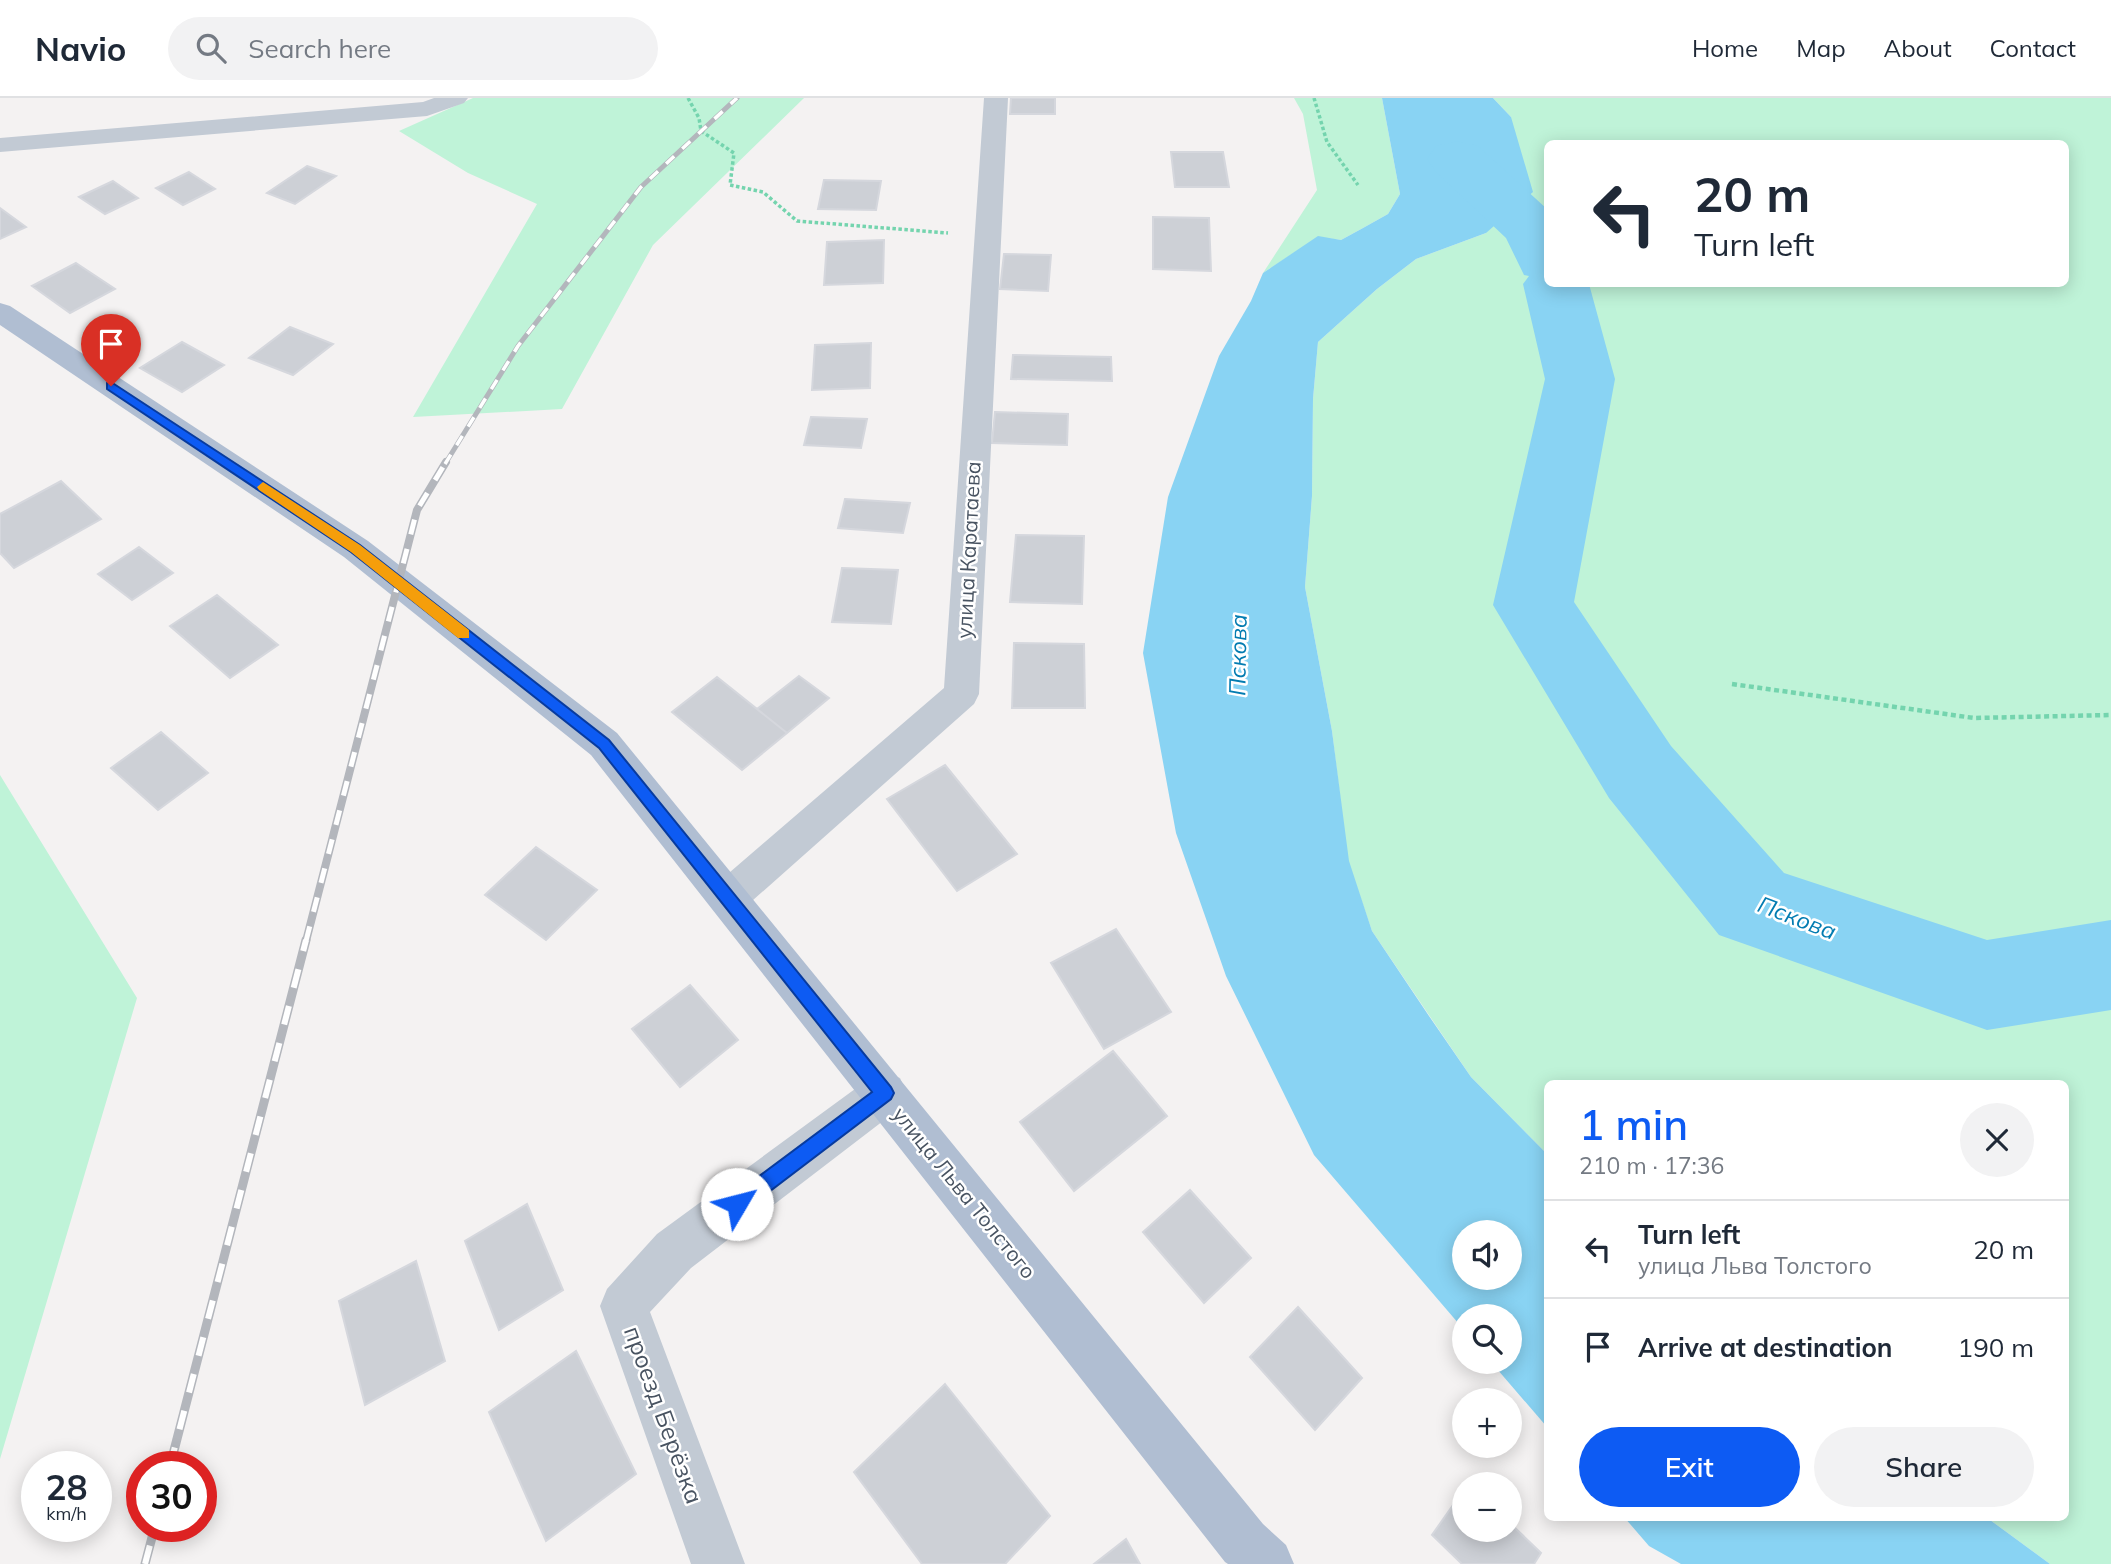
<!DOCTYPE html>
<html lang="en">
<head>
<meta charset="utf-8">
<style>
  body { margin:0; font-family:Mulish,sans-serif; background:#f2f2f3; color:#1f2937; height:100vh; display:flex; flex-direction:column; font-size:26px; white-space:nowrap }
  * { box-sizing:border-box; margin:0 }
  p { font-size:23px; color:#747a83 }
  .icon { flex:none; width:38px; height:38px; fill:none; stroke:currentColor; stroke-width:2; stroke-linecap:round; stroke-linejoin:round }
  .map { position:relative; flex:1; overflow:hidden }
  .details { position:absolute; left:1544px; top:982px; width:525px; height:441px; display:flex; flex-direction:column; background:#fff; border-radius:10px; box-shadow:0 4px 18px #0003 }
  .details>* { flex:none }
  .hud { position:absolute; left:1544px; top:42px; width:525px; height:147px; border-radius:10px; box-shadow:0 4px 18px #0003; background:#fff; color:#1f2937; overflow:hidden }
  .fabs { position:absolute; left:1452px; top:1122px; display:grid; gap:14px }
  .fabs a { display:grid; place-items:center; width:70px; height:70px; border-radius:50%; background:#fff; box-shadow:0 4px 18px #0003; font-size:35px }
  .speed { position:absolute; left:21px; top:1353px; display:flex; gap:14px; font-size:35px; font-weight:700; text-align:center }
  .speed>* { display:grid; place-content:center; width:91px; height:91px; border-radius:50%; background:#fff; box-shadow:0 4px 18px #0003; line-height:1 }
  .speed small { font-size:18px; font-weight:400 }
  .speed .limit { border:10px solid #d22; background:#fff; color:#111 }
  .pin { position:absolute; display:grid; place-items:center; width:60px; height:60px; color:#fff; margin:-72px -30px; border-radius:50% 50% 50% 0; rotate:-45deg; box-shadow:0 0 7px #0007 }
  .pin .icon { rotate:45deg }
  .me { position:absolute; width:77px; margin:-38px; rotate:53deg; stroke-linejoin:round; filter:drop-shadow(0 0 5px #0008) }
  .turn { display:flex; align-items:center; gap:24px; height:147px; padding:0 35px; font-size:32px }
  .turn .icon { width:91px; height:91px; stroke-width:2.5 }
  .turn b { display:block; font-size:49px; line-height:60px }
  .round { display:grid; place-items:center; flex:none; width:74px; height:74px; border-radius:37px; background:#f2f2f3 }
  .head { display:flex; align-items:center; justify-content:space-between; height:119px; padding:0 35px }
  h1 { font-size:42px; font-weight:600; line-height:52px; color:#0d5bf3 }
  .cta { display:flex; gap:14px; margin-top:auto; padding:14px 35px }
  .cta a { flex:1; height:80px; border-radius:42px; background:#0d5bf3; color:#fff; font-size:28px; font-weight:600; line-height:80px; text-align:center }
  .cta a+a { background:#f2f2f3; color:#1f2937 }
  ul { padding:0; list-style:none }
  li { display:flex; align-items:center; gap:21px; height:98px; padding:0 35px; border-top:2px solid #e0e1e3 }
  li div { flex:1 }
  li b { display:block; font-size:26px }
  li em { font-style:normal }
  header { display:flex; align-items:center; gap:42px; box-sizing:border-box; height:98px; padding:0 35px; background:#fff; border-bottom:2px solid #e0e1e3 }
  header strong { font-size:33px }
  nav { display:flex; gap:38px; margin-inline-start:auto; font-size:24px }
  .search { width:490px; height:63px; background:#f2f2f3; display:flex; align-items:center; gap:18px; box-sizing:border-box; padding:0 24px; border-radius:38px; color:#747a83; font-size:26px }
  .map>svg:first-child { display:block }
  .green { fill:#bff3d8; fill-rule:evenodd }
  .water { fill:#89d3f3; fill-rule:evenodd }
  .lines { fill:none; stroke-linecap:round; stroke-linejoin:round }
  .river { fill:#89d3f3; fill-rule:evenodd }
  .building { fill:#cdd0d6; stroke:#d5d7dd; stroke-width:2 }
  .path-far1 { stroke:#74d4ae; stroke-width:3.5; stroke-dasharray:3.5 2.5; stroke-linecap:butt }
  .path { stroke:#74d4ae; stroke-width:4.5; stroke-dasharray:5 3.5; stroke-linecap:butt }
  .minor { fill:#c2cad4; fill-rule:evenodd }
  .major { fill:#b0bed2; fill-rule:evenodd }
  .rail-far2-casing { stroke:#b3b6bc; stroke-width:5 }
  .rail-far1-casing { stroke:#b3b6bc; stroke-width:8 }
  .rail-casing { stroke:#b3b6bc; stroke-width:9 }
  .rail-far2 { stroke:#fff; stroke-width:3.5; stroke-dasharray:11; stroke-linecap:butt }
  .rail-far1 { stroke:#fff; stroke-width:5; stroke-dasharray:15; stroke-linecap:butt }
  .rail { stroke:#fff; stroke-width:6; stroke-dasharray:19; stroke-linecap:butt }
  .route { fill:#0d5bf3; stroke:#083b9e; stroke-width:2 }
  .slow { fill:#f59e0b }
  .labels { text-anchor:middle; stroke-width:5; stroke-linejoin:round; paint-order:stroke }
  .street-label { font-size:21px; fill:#485361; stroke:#fff }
  .water-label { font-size:23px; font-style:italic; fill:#037cb1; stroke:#fff }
  .near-street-label { font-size:24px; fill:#485361; stroke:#fff }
</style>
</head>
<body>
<header>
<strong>Navio</strong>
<div class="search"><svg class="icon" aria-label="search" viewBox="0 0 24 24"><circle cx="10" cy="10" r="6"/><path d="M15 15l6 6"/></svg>Search here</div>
<nav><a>Home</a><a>Map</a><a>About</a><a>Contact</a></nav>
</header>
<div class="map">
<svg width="2111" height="1466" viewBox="0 0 2111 1466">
  <rect width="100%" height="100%" fill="#f4f2f2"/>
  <path class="green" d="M473,0H804L653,147L562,311L413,319L537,106L468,75L399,33Z
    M1294,0H1382L1400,96L1388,116L1363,130L1341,142L1318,139L1263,175L1317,92L1303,16Z
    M1493,0H2111V1466H2050L1986,1419H2065V985H1547V1056L1471,979L1372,833L1348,763L1332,633L1305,489L1312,398L1313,301L1318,244L1377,191L1416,161L1486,135L1511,19ZM1547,46H2065V186H1547Z
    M0,677L137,900L0,1361Z"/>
  <path class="water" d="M1382,0H1493L1511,19L1533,94L1486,135L1416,161L1377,191L1318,244L1313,301L1312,398L1305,489L1332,633L1349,763L1372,833L1429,918L1471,979L1547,1056V1329L1491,1264H1510V1218H1465V1233L1314,1057L1226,878L1176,735L1143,555L1168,399L1219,258L1251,203L1263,175L1318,138L1341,142L1363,130L1388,116L1400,96ZM1465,1134H1510V1180H1465Z
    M1624,1419H1986L2050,1466H1681L1649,1448Z"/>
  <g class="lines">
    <path class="river" d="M1457,43L1478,48L1547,111V186H1589L1615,281L1574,504L1671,648L1784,775L1987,842L2111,822V912L1987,932L1719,837L1609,700L1493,507L1545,281L1523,186L1529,178L1524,177L1506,140L1436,74L1427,61L1436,48Z"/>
  </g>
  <path class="building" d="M1011,0H1055V16H1010Z
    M1171,54H1223L1229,89H1175Z
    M307,68L336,78L295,106L267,95Z
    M189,74L215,91L183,107L156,90Z
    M824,82L881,83L876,112L818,111Z
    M113,83L138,100L105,116L79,99Z
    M0,110L26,129L0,141Z
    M1153,119L1209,120L1211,173L1153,171Z
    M884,142L883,185L824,187L827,144Z
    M1004,156L1051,157L1048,193L1000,191Z
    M76,165L115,191L70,215L32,188Z
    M290,229L333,246L293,277L249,260Z
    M182,244L224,267L182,294L140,270Z
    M871,245L870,290L812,292L815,247Z
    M1013,257L1111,259L1112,283L1011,281Z
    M995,314L1068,316L1067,347L992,345Z
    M811,319L867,321L861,350L804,347Z
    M61,383L101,421L14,470L0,455V416Z
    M845,401L910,405L903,435L838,430Z
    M1016,437L1084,438L1082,506L1010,504Z
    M139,449L173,475L132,502L98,476Z
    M842,470L898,472L891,526L832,524Z
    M217,497L278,547L230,580L170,528Z
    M1014,545L1084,546L1085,610H1012Z
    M799,578L829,600L787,635L757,611Z
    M717,579L787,635L742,672L672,614Z
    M161,634L208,675L158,712L111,670Z
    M945,667L1017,756L957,793L887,701Z
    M536,749L597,792L546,842L485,797Z
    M1116,831L1171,914L1104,951L1051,865Z
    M690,887L738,942L680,989L632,931Z
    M1113,953L1167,1018L1074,1093L1020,1024Z
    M1190,1092L1251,1160L1204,1205L1143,1134Z
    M527,1106L563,1192L499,1232L465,1143Z
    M416,1163L445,1263L365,1307L339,1203Z
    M1298,1209L1362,1280L1315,1332L1250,1259Z
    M576,1253L636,1376L546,1443L489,1314Z
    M945,1286L1050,1418L1005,1466H922L854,1374Z
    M1465,1390V1432H1510V1425L1541,1455L1534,1466H1462L1432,1437Z
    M1126,1441L1140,1466H1094Z"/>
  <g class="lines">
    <path class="path-far1" d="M688,0L699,20L701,33L734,55L730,87L763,94L797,123L948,135
      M1314,0L1327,44L1358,87"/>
    <path class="path" d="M1732,586L1974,620L2111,617"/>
    <path class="minor" d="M434,0H468L464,5L427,18L0,54V40L423,4Z
      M984,0H1008L979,596L974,606L743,811L729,817L715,811L709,799L715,787L944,590Z
      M885,974L900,980L907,995L900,1010L691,1170L650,1214L745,1466H691L600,1208L607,1191L657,1136L870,980Z"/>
    <path class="major" d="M0,205L10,208L368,443L617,635L1263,1426L1286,1447L1294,1466H1228L1225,1464L591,657L344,459L0,227Z"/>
    <defs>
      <path id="rail-far2" d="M445,366L518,248L641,89L737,0"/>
      <path id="rail-far1" d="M306,843L417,412L446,364"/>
      <path id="rail" d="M170,1368L306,842
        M145,1466L155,1428"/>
    </defs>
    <use href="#rail-far2" class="rail-far2-casing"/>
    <use href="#rail-far1" class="rail-far1-casing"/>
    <use href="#rail" class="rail-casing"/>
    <use href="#rail-far2" class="rail-far2"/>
    <use href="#rail-far1" class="rail-far1"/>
    <use href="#rail" class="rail"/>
  </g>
  <path class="route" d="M111,284L360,447L609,642L891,989L894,995L891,1001L744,1113L737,1116L731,1113L728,1106L731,1099L872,994L599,650L351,454L107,291V285Z"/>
  <path class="slow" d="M263,384L360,447L469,532V540H458L351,454L259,392L257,389Z"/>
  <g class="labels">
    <g class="street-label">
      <text transform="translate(969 452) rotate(-87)" y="7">улица Каратаева</text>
      <text transform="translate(964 1095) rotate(51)" y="7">улица Льва Толстого</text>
    </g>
    <g class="water-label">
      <text transform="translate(1238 557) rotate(-89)" y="8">Пскова</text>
      <text transform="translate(1797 820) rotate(21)" y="8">Пскова</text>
    </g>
    <g class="near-street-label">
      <text transform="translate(663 1317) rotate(70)" y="8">проезд Берёзка</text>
    </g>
  </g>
</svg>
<div class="fabs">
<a><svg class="icon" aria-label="sound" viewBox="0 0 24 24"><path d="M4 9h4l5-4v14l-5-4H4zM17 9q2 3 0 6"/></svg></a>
<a><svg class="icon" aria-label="search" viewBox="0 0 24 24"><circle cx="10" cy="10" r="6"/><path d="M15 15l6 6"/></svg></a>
<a>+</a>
<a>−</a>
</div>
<div class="speed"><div>28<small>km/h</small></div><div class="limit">30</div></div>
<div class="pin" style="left:111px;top:288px;background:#d93025"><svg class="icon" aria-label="arrive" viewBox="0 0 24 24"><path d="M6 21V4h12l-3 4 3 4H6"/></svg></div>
<svg class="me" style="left:737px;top:1106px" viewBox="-20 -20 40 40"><circle r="19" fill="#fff"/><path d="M0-13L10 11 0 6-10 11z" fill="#0d5bf3"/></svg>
<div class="hud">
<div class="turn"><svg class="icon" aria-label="left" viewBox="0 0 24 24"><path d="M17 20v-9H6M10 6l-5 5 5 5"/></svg><div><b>20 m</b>Turn left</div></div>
</div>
<section class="details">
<div class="head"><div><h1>1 min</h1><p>210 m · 17:36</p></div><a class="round"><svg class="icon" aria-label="close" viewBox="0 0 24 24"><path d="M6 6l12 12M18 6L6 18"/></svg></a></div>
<ul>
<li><svg class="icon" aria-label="left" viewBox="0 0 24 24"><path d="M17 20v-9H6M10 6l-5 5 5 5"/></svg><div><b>Turn left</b><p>улица Льва Толстого</p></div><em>20 m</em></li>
<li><svg class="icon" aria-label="arrive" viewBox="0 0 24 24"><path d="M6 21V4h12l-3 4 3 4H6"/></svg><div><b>Arrive at destination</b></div><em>190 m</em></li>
</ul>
<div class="cta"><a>Exit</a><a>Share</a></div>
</section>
</div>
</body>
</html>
